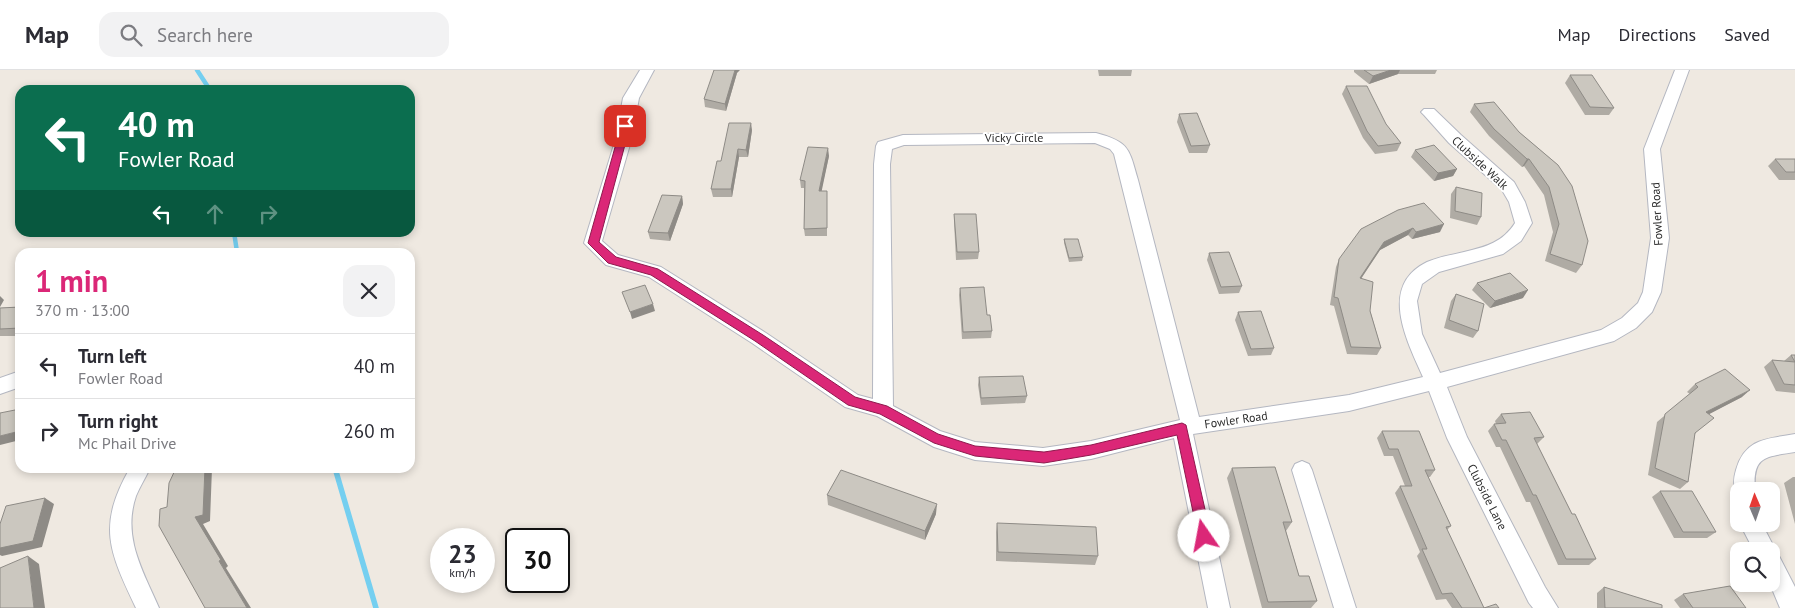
<!DOCTYPE html>
<html lang="en">
<head>
<meta charset="utf-8">
<style>
  body { margin:0; font-family:"PT Sans",sans-serif; background:#f2f2f3; color:#2b2b33; height:100vh; display:flex; flex-direction:column; font-size:19px; white-space:nowrap }
  * { box-sizing:border-box; margin:0 }
  p { font-size:16px; color:#7c7c81 }
  .icon { flex:none; width:28px; height:28px; fill:none; stroke:currentColor; stroke-width:2; stroke-linecap:round; stroke-linejoin:round }
  .map { position:relative; flex:1; overflow:hidden }
  .sheet { position:absolute; left:15px; top:178px; width:400px; height:225px; display:flex; flex-direction:column; background:#fff; border-radius:15px; box-shadow:0 2px 8px #0003 }
  .sheet>* { flex:none }
  .guide { position:absolute; left:15px; top:15px; width:400px; height:152px; border-radius:15px; box-shadow:0 2px 8px #0003; background:#0b6e4f; color:#fff; overflow:hidden }
  .needle { width:32px; rotate:358deg }
  .tools { position:absolute; left:1730px; top:412px; display:grid; gap:10px }
  .tools a { display:grid; place-items:center; width:50px; height:50px; border-radius:10px; background:#fff; box-shadow:0 2px 8px #0003; font-size:25px }
  .speed { position:absolute; left:430px; top:458px; display:flex; gap:10px; font-size:25px; font-weight:700; text-align:center }
  .speed>* { display:grid; place-content:center; width:65px; height:65px; border-radius:50%; background:#fff; box-shadow:0 2px 8px #0003; line-height:1 }
  .speed small { font-size:12px; font-weight:400 }
  .speed .limit { border:2px solid #111; border-radius:8px; background:#fff; color:#111 }
  .pin { position:absolute; display:grid; place-items:center; width:42px; height:42px; color:#fff; margin:-21px; border-radius:10px; box-shadow:0 2px 8px #0006 }
  .me { position:absolute; width:55px; margin:-28px; rotate:348deg; stroke-linejoin:round; filter:drop-shadow(0 0 4px #0008) }
  .turn { display:flex; align-items:center; gap:18px; height:105px; padding:0 20px; font-size:22px }
  .turn .icon { width:65px; height:65px; stroke-width:2.5 }
  .turn b { display:block; font-size:35px; line-height:42px }
  .lanes { display:flex; align-items:center; height:48px; padding:0 20px; background:#0003; justify-content:center; gap:25px; direction:ltr }
  .lanes .off { opacity:.35 }
  .round { display:grid; place-items:center; flex:none; width:52px; height:52px; border-radius:15px; background:#f2f2f3 }
  .overview { display:flex; align-items:center; justify-content:space-between; height:85px; padding:0 20px }
  h1 { font-size:30px; font-weight:800; line-height:38px; color:#db2777 }
  ul { padding:0; list-style:none }
  li { display:flex; align-items:center; gap:15px; height:65px; padding:0 20px; border-top:1px solid #e1e1e2 }
  li div { flex:1 }
  li b { display:block; font-size:19px }
  li em { font-style:normal }
  header { display:flex; align-items:center; gap:30px; box-sizing:border-box; height:70px; padding:0 25px; background:#fff; border-bottom:1px solid #e1e1e2 }
  header strong { font-size:24px }
  nav { display:flex; gap:28px; margin-inline-start:auto; font-size:18px }
  .search { width:350px; height:45px; background:#f2f2f3; display:flex; align-items:center; gap:12px; box-sizing:border-box; padding:0 18px; border-radius:15px; color:#7c7c81; font-size:19px }
  .map>svg:first-child { display:block }
  .lines { fill:none; stroke-linecap:round; stroke-linejoin:round }
  .stream-far1 { stroke:#75cff0; stroke-width:4.5 }
  .stream { stroke:#75cff0; stroke-width:5.5 }
  .minor-casing { stroke:#b4b7c1; stroke-width:2 }
  .minor { fill:#fff; fill-rule:evenodd }
  .wall { fill:#afaba4 }
  .shaded-wall { fill:#8e8b86 }
  .building { fill:#cbc7bf; stroke:#8e8b86 }
  .route { fill:#db2777; stroke:#8e194d }
  .labels { text-anchor:middle; stroke-width:4; stroke-linejoin:round; paint-order:stroke }
  .street-label { font-size:12px; fill:#2e2e2e; stroke:#fff }
</style>
</head>
<body>
<header>
<strong>Map</strong>
<div class="search"><svg class="icon" aria-label="search" viewBox="0 0 24 24"><circle cx="10" cy="10" r="6"/><path d="M15 15l6 6"/></svg>Search here</div>
<nav><a>Map</a><a>Directions</a><a>Saved</a></nav>
</header>
<div class="map">
<svg width="1795" height="538" viewBox="0 0 1795 538">
  <rect width="100%" height="100%" fill="#efe9e1"/>
  <g class="lines">
    <path class="stream-far1" d="M197,0L210,20
      M234,162L237,182"/>
    <path class="stream" d="M335,398L376,538"/>
    <defs>
      <path id="minor" d="M640,0H654L639,28L631,71L602,171L618,185L661,197L766,263L858,325L873,329L874,94L876,76L878,72L903,65L1096,63C1130,72 1129,79 1138,110L1199,347L1349,325L1423,307C1407,271 1378,216 1427,192C1438,187 1452,185 1464,182C1486,177 1503,172 1515,153L1509,132L1502,120L1449,73L1424,45L1421,42L1424,39H1434L1461,65L1514,112L1525,132L1532,153L1521,171L1503,184L1439,202L1422,214L1417,231L1422,264L1440,303L1601,260L1622,248L1638,233L1643,222L1651,168L1644,79L1675,0H1689L1660,79L1669,168L1661,222L1652,242L1636,258L1614,271L1447,317L1467,367L1545,517L1558,538H1533L1529,533L1447,368L1429,321L1349,341L1193,364L1230,538H1208L1174,368L1091,389L1043,396L975,390L934,377L877,346L845,337L752,273L649,207L606,195L584,173L615,71L623,28ZM1095,73L1110,79L1114,84L1180,350L1091,371L1043,378L975,372L940,361L893,336L890,94L892,79L904,75Z
        M20,301V317L0,324V308Z
        M1795,364V382C1766,387 1752,385 1755,421H1739L1738,428C1733,418 1733,410 1736,400C1745,368 1767,369 1795,364Z
        M1302,391L1309,394L1312,400L1356,538H1334L1292,400L1295,394Z
        M130,398H150C146,407 140,416 136,426C122,467 143,501 159,538H136C109,481 97,456 130,398Z
        M1740,454H1762L1776,481L1775,484L1779,486L1795,517V538H1780L1770,514L1771,481H1754Z"/>
    </defs>
    <use href="#minor" class="minor-casing"/>
    <use href="#minor" class="minor"/>
  </g>
  <path class="wall" d="M1098,0H1132L1131,6H1099Z
    M1354,0H1437L1435,4H1398L1369,14L1354,2Z
    M737,3L726,41L705,37L704,29Z
    M1570,5L1614,38L1609,45H1585L1565,13Z
    M1346,16L1401,73L1397,81L1375,84L1363,68L1342,24Z
    M1474,34L1519,62L1558,95L1582,195L1576,203L1545,191L1553,162L1544,125L1524,96L1522,97L1489,66L1470,42Z
    M1179,44L1210,75L1207,83H1189L1177,52Z
    M752,60L748,87H739L732,127H713L711,119L721,91Z
    M1415,80L1457,99L1453,106L1434,111L1411,87Z
    M829,86L821,121H827V166H805L804,159V118H801L800,110Z
    M1775,89H1795V110H1779L1768,96Z
    M1456,117L1481,147L1477,155L1450,148L1451,124Z
    M682,126L683,134L670,171L650,169L648,162Z
    M1424,133L1440,162L1412,169L1408,165L1380,180L1361,209L1381,278L1377,285L1347,284L1334,236L1330,235L1336,197L1339,189Z
    M954,144L979,182L978,189L956,190L954,152Z
    M1064,169L1083,187L1082,191L1069,192L1064,173Z
    M1209,183L1242,216L1239,223L1219,224L1207,190Z
    M1477,213L1523,228L1490,238L1472,220Z
    M960,218L987,245L992,261L991,268L962,269L959,225Z
    M1456,224L1478,261L1473,268L1444,258L1451,231Z
    M20,237V266H0V238Z
    M1238,242L1274,278L1271,285L1248,286L1235,250Z
    M1791,285H1795V323L1776,321L1764,297L1772,290L1784,291Z
    M979,307L1027,326L1025,333L981,335L978,315Z
    M1695,314L1742,327L1708,344L1695,364L1688,412L1680,419L1648,405L1657,352L1690,324L1687,322Z
    M1501,344L1544,367L1537,374L1572,444L1596,489L1589,495H1558L1530,432H1526L1500,377H1496L1488,361L1494,354H1496L1495,351Z
    M1382,361L1435,400L1430,407H1428L1451,456L1447,460L1484,538H1499H1452L1446,529L1436,530L1417,486L1420,482L1395,423L1400,416H1405L1393,386H1384L1377,368Z
    M1232,398L1292,452L1286,461L1299,506L1317,531L1311,538H1262L1227,408Z
    M1793,407H1795V454L1784,413Z
    M1660,421L1716,462L1707,468H1674L1652,427Z
    M827,425L936,444L925,470L828,435Z
    M997,453L1098,486L1095,495L996,491V462Z
    M1604,517L1662,538H1597V523Z
    M1683,524L1746,538H1680L1674,530Z"/>
  <path class="shaded-wall" d="M735,0H740L737,3L726,41L725,34Z
    M1391,0H1400L1398,4L1369,14L1373,6Z
    M751,53L752,60L748,87L746,80Z
    M828,78L829,86L820,129L819,121Z
    M738,79L739,87L732,127L731,119Z
    M1527,89H1529L1524,96L1522,97Z
    M1457,99L1453,106L1434,111L1438,103Z
    M682,126L683,134L670,171L668,163Z
    M1444,154L1440,162L1412,169L1416,162Z
    M1413,158L1408,165L1380,180L1356,216L1360,208L1384,172Z
    M1528,220L1523,228L1490,238L1495,231Z
    M0,226L4,230L0,237Z
    M653,234L655,241L632,249L630,242Z
    M1750,320L1742,327L1698,350L1706,342Z
    M20,361V370L0,375V366Z
    M205,398H212L210,451L203,454L228,496L226,498L251,538H247L219,491L195,447Z
    M45,428L54,434L42,477L2,486L0,485V478Z
    M937,434L936,444L925,470V461Z
    M28,486L39,494L45,538H34Z"/>
  <path class="building" d="M714,0H735L725,34L704,29Z
    M1364,0H1391L1373,6Z
    M1570,5H1592L1614,38L1590,37Z
    M1346,16H1367L1386,54L1401,73L1378,76L1367,61Z
    M1494,32L1519,62L1558,95L1572,116L1588,171L1582,195L1550,184L1559,154L1549,117L1529,89H1527L1494,59L1474,34Z
    M1197,43L1210,75L1191,76L1179,44Z
    M729,53H751L746,80L738,79L731,119H711L717,91H721Z
    M1434,75L1457,99L1438,103L1415,80Z
    M808,77L828,78L819,121H827V158L804,159L805,111L800,110Z
    M1775,89H1795V102H1786Z
    M1456,117L1482,123L1481,147L1455,141Z
    M662,125L682,126L668,163L648,162Z
    M1424,133L1444,154L1416,162L1413,158L1384,172L1360,208L1373,212L1370,241L1381,278L1351,277L1338,228L1334,227L1339,189L1361,159L1398,140Z
    M954,144H976L979,182H957Z
    M1064,169H1078L1083,187L1069,188Z
    M1229,182L1242,216L1221,217L1209,183Z
    M1510,203L1528,220L1495,231L1477,213Z
    M645,215L653,234L630,242L622,222Z
    M984,217L987,245H990L992,261L963,262L960,218Z
    M1456,224L1484,234L1478,261L1449,250Z
    M20,237V258L0,259V238Z
    M1261,241L1274,278L1251,279L1238,242Z
    M1791,285H1795V292Z
    M1772,290L1795,292V315L1784,314Z
    M1725,299L1750,320L1706,342L1714,348L1695,363L1688,412L1655,398L1665,344L1698,317L1695,314Z
    M1023,306L1027,326L981,328L979,307Z
    M20,339V361L0,366V343Z
    M1530,342L1544,367L1534,368L1572,444H1575L1596,489H1566L1536,425H1533L1506,370H1502L1494,354L1506,353L1501,344Z
    M1382,361H1419L1435,400H1425L1451,456L1446,457L1484,538L1496,534L1499,538H1462L1452,523L1442,524L1422,479H1427L1400,416H1412L1398,379H1389Z
    M1275,397L1292,452H1283L1299,506H1309L1317,531L1268,532L1232,398Z
    M176,398H205L203,445L195,447L221,490L219,491L247,538H205L159,456L160,439L167,437L169,413Z
    M841,400L937,434L925,461L827,425Z
    M1660,421H1692L1716,462H1683Z
    M45,428L33,471L0,478V454L6,436Z
    M997,453L1096,457L1098,486L998,482Z
    M28,486L34,538H0V498Z
    M1730,516L1746,538H1693L1683,524Z
    M1604,517L1662,535V538H1605Z"/>
  <path class="route" d="M625,53L630,56L599,172L616,187L658,199L763,265L855,327L887,336L938,364L975,376L1044,382L1091,375L1182,353L1186,355L1211,466L1209,470L1204,472L1200,470L1198,466L1177,365L1091,385L1044,393L975,386L934,373L880,344L848,335L755,271L651,205L608,193L588,173L621,56Z"/>
  <g class="labels">
    <g class="street-label">
      <text x="1014" y="72">Vicky Circle</text>
      <text transform="translate(1480 93) rotate(43)" y="4">Clubside Walk</text>
      <text transform="translate(1657 144) rotate(-93)" y="4">Fowler Road</text>
      <text transform="translate(1236 350) rotate(-8)" y="4">Fowler Road</text>
      <text transform="translate(1487 427) rotate(63)" y="4">Clubside Lane</text>
    </g>
  </g>
</svg>
<div class="tools">
<a><svg class="needle" viewBox="-14 -14 28 28"><path d="M0-13l5 13h-10z" fill="#e53935"/><path d="M0 13l5-13h-10z" fill="#7c7c81"/></svg></a>
<a><svg class="icon" aria-label="search" viewBox="0 0 24 24"><circle cx="10" cy="10" r="6"/><path d="M15 15l6 6"/></svg></a>
</div>
<div class="speed"><div>23<small>km/h</small></div><div class="limit">30</div></div>
<div class="pin" style="left:625px;top:56px;background:#d93025"><svg class="icon" aria-label="arrive" viewBox="0 0 24 24"><path d="M6 21V4h12l-3 4 3 4H6"/></svg></div>
<svg class="me" style="left:1204px;top:466px" viewBox="-20 -20 40 40"><circle r="19" fill="#fff"/><path d="M0-13L10 11 0 6-10 11z" fill="#db2777"/></svg>
<div class="guide">
<div class="turn"><svg class="icon" aria-label="left" viewBox="0 0 24 24"><path d="M17 20v-9H6M10 6l-5 5 5 5"/></svg><div><b>40 m</b>Fowler Road</div></div>
<div class="lanes"><svg class="icon" aria-label="left" viewBox="0 0 24 24"><path d="M17 20v-9H6M10 6l-5 5 5 5"/></svg><svg class="icon off" aria-label="ahead" viewBox="0 0 24 24"><path d="M12 20V5M6 11l6-6 6 6"/></svg><svg class="icon off" aria-label="right" viewBox="0 0 24 24"><path d="M7 20v-9h11M14 6l5 5-5 5"/></svg></div>
</div>
<section class="sheet">
<div class="overview"><div><h1>1 min</h1><p>370 m · 13:00</p></div><a class="round"><svg class="icon" aria-label="close" viewBox="0 0 24 24"><path d="M6 6l12 12M18 6L6 18"/></svg></a></div>
<ul>
<li><svg class="icon" aria-label="left" viewBox="0 0 24 24"><path d="M17 20v-9H6M10 6l-5 5 5 5"/></svg><div><b>Turn left</b><p>Fowler Road</p></div><em>40 m</em></li>
<li><svg class="icon" aria-label="right" viewBox="0 0 24 24"><path d="M7 20v-9h11M14 6l5 5-5 5"/></svg><div><b>Turn right</b><p>Mc Phail Drive</p></div><em>260 m</em></li>
</ul>
</section>
</div>
</body>
</html>
